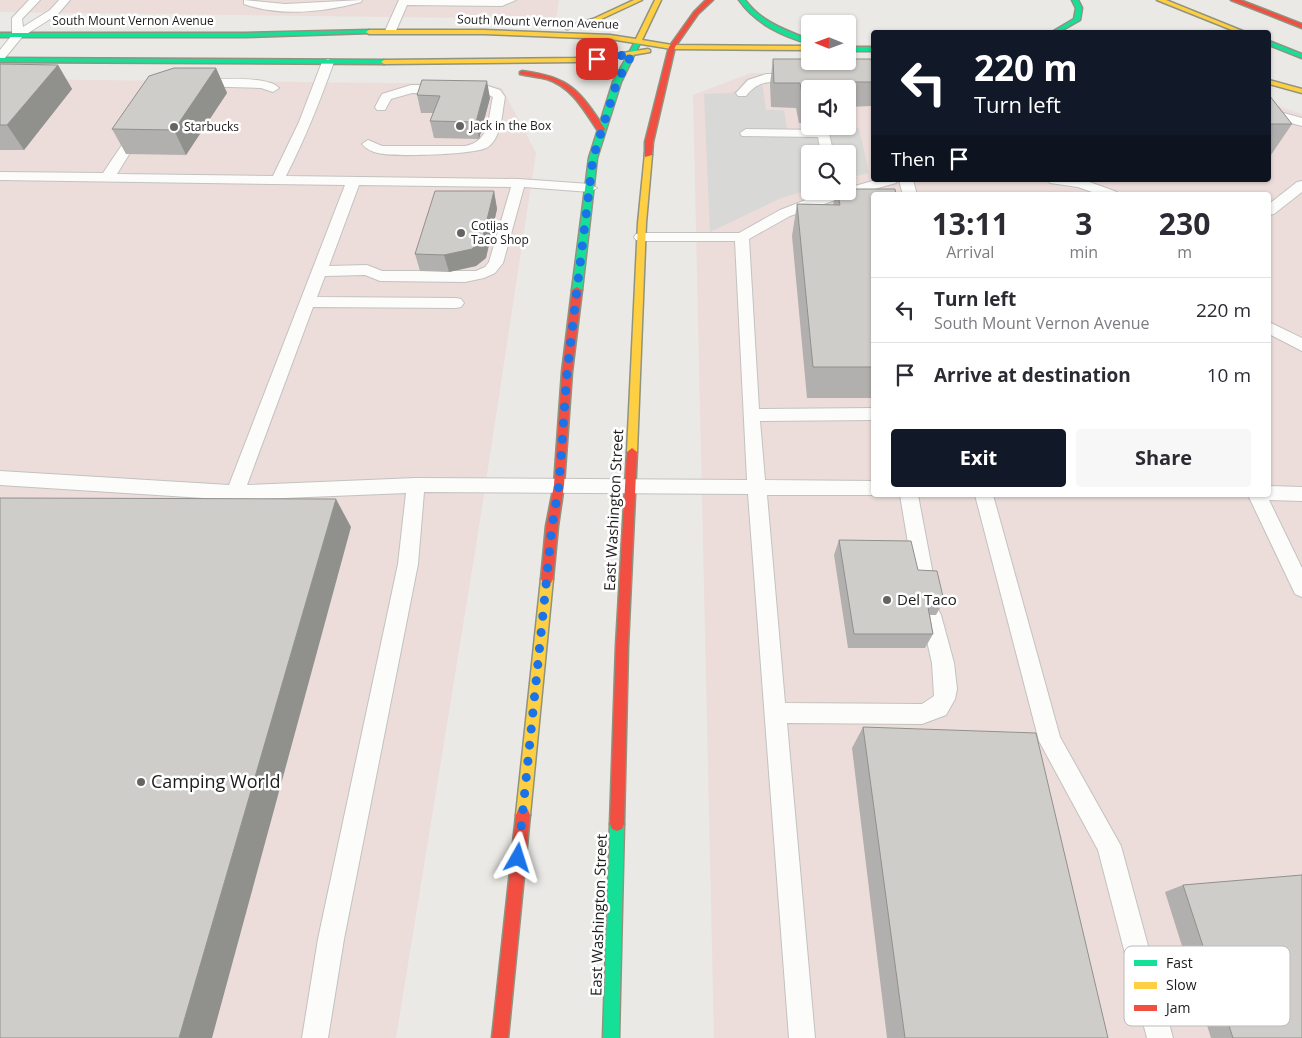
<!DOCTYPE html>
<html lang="en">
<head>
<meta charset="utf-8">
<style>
  body { margin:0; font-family:"Open Sans",sans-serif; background:#f7f7f7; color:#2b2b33; height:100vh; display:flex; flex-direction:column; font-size:19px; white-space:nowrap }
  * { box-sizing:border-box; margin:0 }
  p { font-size:16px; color:#7c7c81 }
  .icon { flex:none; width:28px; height:28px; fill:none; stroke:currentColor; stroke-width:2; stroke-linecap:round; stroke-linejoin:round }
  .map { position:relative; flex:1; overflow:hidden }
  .drawer { position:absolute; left:871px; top:192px; width:400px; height:305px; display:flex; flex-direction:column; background:#fff; border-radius:5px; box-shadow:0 1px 4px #0004 }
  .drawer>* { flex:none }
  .top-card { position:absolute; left:871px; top:30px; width:400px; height:152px; border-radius:5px; box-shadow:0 1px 4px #0004; background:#111827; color:#fff; overflow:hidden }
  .needle { width:32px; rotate:271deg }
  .controls { position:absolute; left:801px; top:15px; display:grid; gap:10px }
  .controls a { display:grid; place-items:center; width:55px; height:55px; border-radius:5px; background:#fff; box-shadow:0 1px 4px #0004; font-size:25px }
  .pin { position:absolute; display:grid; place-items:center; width:42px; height:42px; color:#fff; margin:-21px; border-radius:10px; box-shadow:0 2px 8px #0006 }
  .me { position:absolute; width:55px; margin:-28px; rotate:6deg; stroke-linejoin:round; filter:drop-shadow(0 0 4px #0008) }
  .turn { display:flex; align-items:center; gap:18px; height:105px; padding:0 20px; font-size:22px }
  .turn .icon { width:65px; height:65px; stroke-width:2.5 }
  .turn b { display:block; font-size:35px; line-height:42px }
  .then { display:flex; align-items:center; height:48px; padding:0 20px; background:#0003; gap:10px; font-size:19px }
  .eta { display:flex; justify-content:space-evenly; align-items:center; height:85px; text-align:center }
  .eta b { font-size:30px; font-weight:700; line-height:35px }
  .primary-button { display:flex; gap:10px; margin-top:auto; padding:10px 20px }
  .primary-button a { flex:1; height:58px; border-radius:5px; background:#111827; color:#fff; font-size:20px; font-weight:700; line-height:58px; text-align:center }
  .primary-button a+a { background:#f7f7f7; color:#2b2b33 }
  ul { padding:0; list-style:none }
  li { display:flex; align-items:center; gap:15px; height:65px; padding:0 20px; border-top:1px solid #e1e1e2 }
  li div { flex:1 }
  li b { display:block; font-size:19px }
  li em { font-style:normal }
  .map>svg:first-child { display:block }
  .commercial { fill:#ecddda; fill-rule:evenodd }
  .religious { fill:#d8d8d6 }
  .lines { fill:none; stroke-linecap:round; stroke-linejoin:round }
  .lane-casing { stroke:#c3c2c1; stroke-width:2 }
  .fast-casing { stroke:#90937e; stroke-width:3 }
  .slow-casing { stroke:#90937e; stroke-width:3 }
  .jam-casing { stroke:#90937e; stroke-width:3 }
  .lane { fill:#fcfcfb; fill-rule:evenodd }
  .fast { fill:#16e098; fill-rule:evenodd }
  .slow { fill:#ffcf43; fill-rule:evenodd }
  .jam { fill:#f24e42; fill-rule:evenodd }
  .wall { fill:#b1b0ae }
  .shaded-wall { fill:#90908d }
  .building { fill:#cecdca; stroke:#90908d }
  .route { stroke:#1a73e8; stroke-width:9; stroke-dasharray:0 16.2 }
  .poi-dot { fill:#646462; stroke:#fff; stroke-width:2 }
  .labels { text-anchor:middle; stroke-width:5; stroke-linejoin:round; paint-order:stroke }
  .far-street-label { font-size:12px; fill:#1c1c1c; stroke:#fff }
  .far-poi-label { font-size:12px; fill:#1c1c1c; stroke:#fff; text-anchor:start }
  .street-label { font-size:15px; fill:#1c1c1c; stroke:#fff }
  .poi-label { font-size:15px; fill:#1c1c1c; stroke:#fff; text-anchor:start }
  .near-poi-label { font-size:18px; fill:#1c1c1c; stroke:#fff; text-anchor:start }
  .key { fill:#fff; stroke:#bbb; stroke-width:1 }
  .key-label { font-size:14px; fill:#1c1c1c }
</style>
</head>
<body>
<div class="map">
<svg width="1302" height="1038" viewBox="0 0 1302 1038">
  <rect width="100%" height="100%" fill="#eae9e5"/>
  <path class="commercial" d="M0,0H559L556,19L0,12Z
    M751,73L874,75V180H1269V103L1302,114V1038H714L693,95ZM810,89H848V126H810ZM810,154H848V191H810ZM874,195H1269V495H874Z
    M0,79L486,84L502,88L536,153L479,527L396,1038H0Z"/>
  <path class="religious" d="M761,75L766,110H784L787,129L859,128L869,173L848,178V154H810V189L779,199L710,232L704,94L731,93L738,89L746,79Z"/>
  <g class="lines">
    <defs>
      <path id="lane" d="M29,0H40L22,19L23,27L50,10L59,0H70L58,14L22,37L4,59L0,60V50L12,35V18Z
        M244,0L285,4L362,0L361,2C325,12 280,17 244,4Z
        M399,0H516L502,6L407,5L395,33H387L385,31Z
        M328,59L334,62C320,101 305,139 286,176L519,179L590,184L597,188L590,192L524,187L503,263L495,273L484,278L465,282L380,281L365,275L325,276L317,297L456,298L461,299L464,303L461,307L456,308L313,307L247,485L416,478L747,480L735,241H641L636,240L634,237L636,234L641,233H739L780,210L829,191H848V188L876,180H898L896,183L841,198L790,216L749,239L759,409L874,408V420L760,421L765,480L874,481V495H767L785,703L922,704L934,696L932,663L921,615L924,609L931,606L938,609L941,615L954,663L957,689L955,699L946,715L922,724L787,723L815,1038H789L748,494L424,492L418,564L344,939L328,1038H302L318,939L398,564L406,493L235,500L0,485V471L229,485L345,185L0,180V172L103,173L134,127L138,126L144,130L117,174L273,176L299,122L322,62ZM359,185L511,187L489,262L485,267L476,271H382L367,265L329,266Z
        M766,74H795L801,78C789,90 766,70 746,96H738L736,93L748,80Z
        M198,79C216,80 267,75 279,88L273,92L261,88L194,86L192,83L194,80Z
        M411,85L488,86L500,90L505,97C502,112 502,137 488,147C477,155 392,157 378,153C372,152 365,148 362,144L368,140L382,146H465C490,142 488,118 493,97L487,94L412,93L391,99L385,110H377L375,107L382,94Z
        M1269,109L1302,118V126L1269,117Z
        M746,129L828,130L834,154H821L818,137L742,136L740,133Z
        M899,180H913L917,195H903Z
        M1048,180H1084L1117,192L1119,195H1100L1078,187L1050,183Z
        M1302,181V192L1274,214L1269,215V204L1297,182Z
        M1269,322L1302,338V351L1269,334Z
        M1269,486L1302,487V501L1269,500L1302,568V597L1295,594L1248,495H1269Z
        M900,495H918L935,585L932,591L925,594L918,591L915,585Z
        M975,495H993L1060,737L1121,846L1173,1038H1147L1098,850L1039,741Z"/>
      <path id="fast" d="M739,0H745C761,22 785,30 810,40V44C782,36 756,24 739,0Z
        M1072,0H1078L1082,8L1080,20L1059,32H1052L1074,19L1076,8Z
        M369,30L371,31V33L245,37H0V33H245Z
        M636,40L641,41L621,82L597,158L582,290L577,293L572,290L589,158L613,82Z
        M1269,41L1302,54V58L1269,45Z
        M848,47H874V51H848Z
        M0,58L384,60L387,62L384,64L0,62Z
        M617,817L622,819L624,824L619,1038H603L610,824L612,819Z"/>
      <path id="slow" d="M634,0H642L597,21L567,29L564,27L593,19Z
        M655,0H661L642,40L672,45L810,46V50L672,49L610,39L483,34H369L366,32L369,30H483L610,35L636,39Z
        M1157,0H1166L1245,32H1237Z
        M648,49L650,50V52L597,61L575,62L384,64L381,62L384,60L575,58L597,57Z
        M1269,80L1302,89V93L1269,84Z
        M645,153L652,155L646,223L637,452L632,456L627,452L638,223Z
        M547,574L551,575L553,579L530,815L528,820L523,822L518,820L516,815L541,579L543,575Z"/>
      <path id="jam" d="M706,0H713L698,14L675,47L653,142L652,155L645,157V142L669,47L694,12Z
        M1231,0H1240L1302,24V28Z
        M522,71C570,77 579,90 605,129L604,131H598C584,110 572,87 547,79C538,77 529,76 520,74V72Z
        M577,287L582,290L572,372L564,485L558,526L553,579L551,583L547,584L543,583L541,579L546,526L554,485L562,372L572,290Z
        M632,448L637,452L628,646L624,824L622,829L617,831L612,829L610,824L616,646L627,452Z
        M523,808L528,810L530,815L508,1038H492L516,815L518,810Z"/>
    </defs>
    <use href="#lane" class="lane-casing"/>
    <use href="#fast" class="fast-casing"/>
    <use href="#slow" class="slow-casing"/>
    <use href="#jam" class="jam-casing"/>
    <use href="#lane" class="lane"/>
    <use href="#fast" class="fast"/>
    <use href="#slow" class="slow"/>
    <use href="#jam" class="jam"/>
  </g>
  <path class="wall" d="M773,59L874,72V92L871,106L849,107L848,113V89H810V123H799L796,108L771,107L770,84Z
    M0,64L58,65L72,89L24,150H0Z
    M216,68L227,93L186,155L126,154L112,129Z
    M422,80L490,98L479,139L434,138L430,121L433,113H421L417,95Z
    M1269,95L1292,124L1271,155H1269Z
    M494,191L497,209L486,258L476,266L449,272L420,271L415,254Z
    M836,191H848L874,195V398H807L792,236L797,204L833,205Z
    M839,540L918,570L944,601L936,615H930L933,634L925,648H848L834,555Z
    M863,727L1108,1038H887L852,748Z
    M1183,885L1302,1038H1211L1165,892Z"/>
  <path class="shaded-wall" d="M58,65L72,89L24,150L7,125Z
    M216,68L227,93L186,155L174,130Z
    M487,81L490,98L479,139L476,122Z
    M494,191L497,209L486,258L476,266L449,272L444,255Z
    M336,499L351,527L212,1038H179Z"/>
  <path class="building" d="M773,59H810V61H848V59H871L874,72V82H848L850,99L848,98V89H810V98H803L800,83H774Z
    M0,64L58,65L7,125H0Z
    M174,68H216L174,130L112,129L149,76Z
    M422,80L487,81L476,122L430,121L440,96L417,95Z
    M1269,95L1292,124H1269Z
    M848,189H895L896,195H874V367H813L797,204L840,205L837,191H848Z
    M435,191H494L482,240L472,249L444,255L415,254Z
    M0,498L336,499L179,1038H0Z
    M839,540L911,541L918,570L937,571L944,601L927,602L933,634H854Z
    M863,727L1036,733L1108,1038H905Z
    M1302,875V1038H1233L1183,885Z"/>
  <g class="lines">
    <path class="route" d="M518,858L552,526L559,485L567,372L593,158L617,82L632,54L597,59"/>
  </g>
  <g class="poi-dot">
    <circle cx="460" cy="126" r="5"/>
    <circle cx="174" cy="127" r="5"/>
    <circle cx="461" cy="233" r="5"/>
    <circle cx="887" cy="600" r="5"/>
    <circle cx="141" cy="782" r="5"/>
  </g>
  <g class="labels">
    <g class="far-street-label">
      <text x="133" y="25">South Mount Vernon Avenue</text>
      <text transform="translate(538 22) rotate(2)" y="4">South Mount Vernon Avenue</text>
    </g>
    <g class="far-poi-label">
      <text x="470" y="130">Jack in the Box</text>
      <text x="184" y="131">Starbucks</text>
      <text x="471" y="230">Cotijas<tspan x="471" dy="14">Taco Shop</tspan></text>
    </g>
    <g class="street-label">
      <text transform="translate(614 510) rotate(-87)" y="5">East Washington Street</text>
      <text transform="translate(599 915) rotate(-88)" y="5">East Washington Street</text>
    </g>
    <g class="poi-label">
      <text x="897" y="605">Del Taco</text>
    </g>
    <g class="near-poi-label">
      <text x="151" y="788">Camping World</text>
    </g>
  </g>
  <rect x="1124" y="946" width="166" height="80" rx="8" class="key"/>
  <rect x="1134" y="960" width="23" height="6" fill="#16e098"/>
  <rect x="1134" y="982" width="23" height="7" fill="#ffcf43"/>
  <rect x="1134" y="1005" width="23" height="6" fill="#f24e42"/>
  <g class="key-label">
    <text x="1166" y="968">Fast</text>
    <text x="1166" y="990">Slow</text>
    <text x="1166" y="1013">Jam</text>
  </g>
</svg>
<div class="controls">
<a><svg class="needle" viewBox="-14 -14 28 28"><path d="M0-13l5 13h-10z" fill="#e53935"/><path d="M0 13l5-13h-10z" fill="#7c7c81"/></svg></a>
<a><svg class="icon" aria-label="sound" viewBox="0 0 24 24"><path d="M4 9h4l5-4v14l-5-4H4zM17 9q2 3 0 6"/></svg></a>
<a><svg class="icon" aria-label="search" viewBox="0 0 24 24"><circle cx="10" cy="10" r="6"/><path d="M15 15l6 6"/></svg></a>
</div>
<div class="pin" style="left:597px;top:59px;background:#d93025"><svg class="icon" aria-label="arrive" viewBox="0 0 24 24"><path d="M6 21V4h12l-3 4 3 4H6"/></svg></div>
<svg class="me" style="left:518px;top:858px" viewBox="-20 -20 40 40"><path d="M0-17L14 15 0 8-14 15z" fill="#1a73e8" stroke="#fff" stroke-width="4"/></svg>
<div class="top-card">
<div class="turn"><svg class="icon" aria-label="left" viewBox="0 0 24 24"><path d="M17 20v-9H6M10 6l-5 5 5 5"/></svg><div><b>220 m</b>Turn left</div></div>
<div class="then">Then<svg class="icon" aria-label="arrive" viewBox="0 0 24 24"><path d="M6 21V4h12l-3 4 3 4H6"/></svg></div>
</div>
<section class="drawer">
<div class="eta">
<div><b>13:11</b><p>Arrival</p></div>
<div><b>3</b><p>min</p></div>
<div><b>230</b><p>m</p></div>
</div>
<ul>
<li><svg class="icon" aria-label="left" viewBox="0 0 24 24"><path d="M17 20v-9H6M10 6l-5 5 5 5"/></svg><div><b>Turn left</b><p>South Mount Vernon Avenue</p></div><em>220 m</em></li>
<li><svg class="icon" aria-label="arrive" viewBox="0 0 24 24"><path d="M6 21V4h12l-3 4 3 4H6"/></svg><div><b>Arrive at destination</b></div><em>10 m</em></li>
</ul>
<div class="primary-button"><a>Exit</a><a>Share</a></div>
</section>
</div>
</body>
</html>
